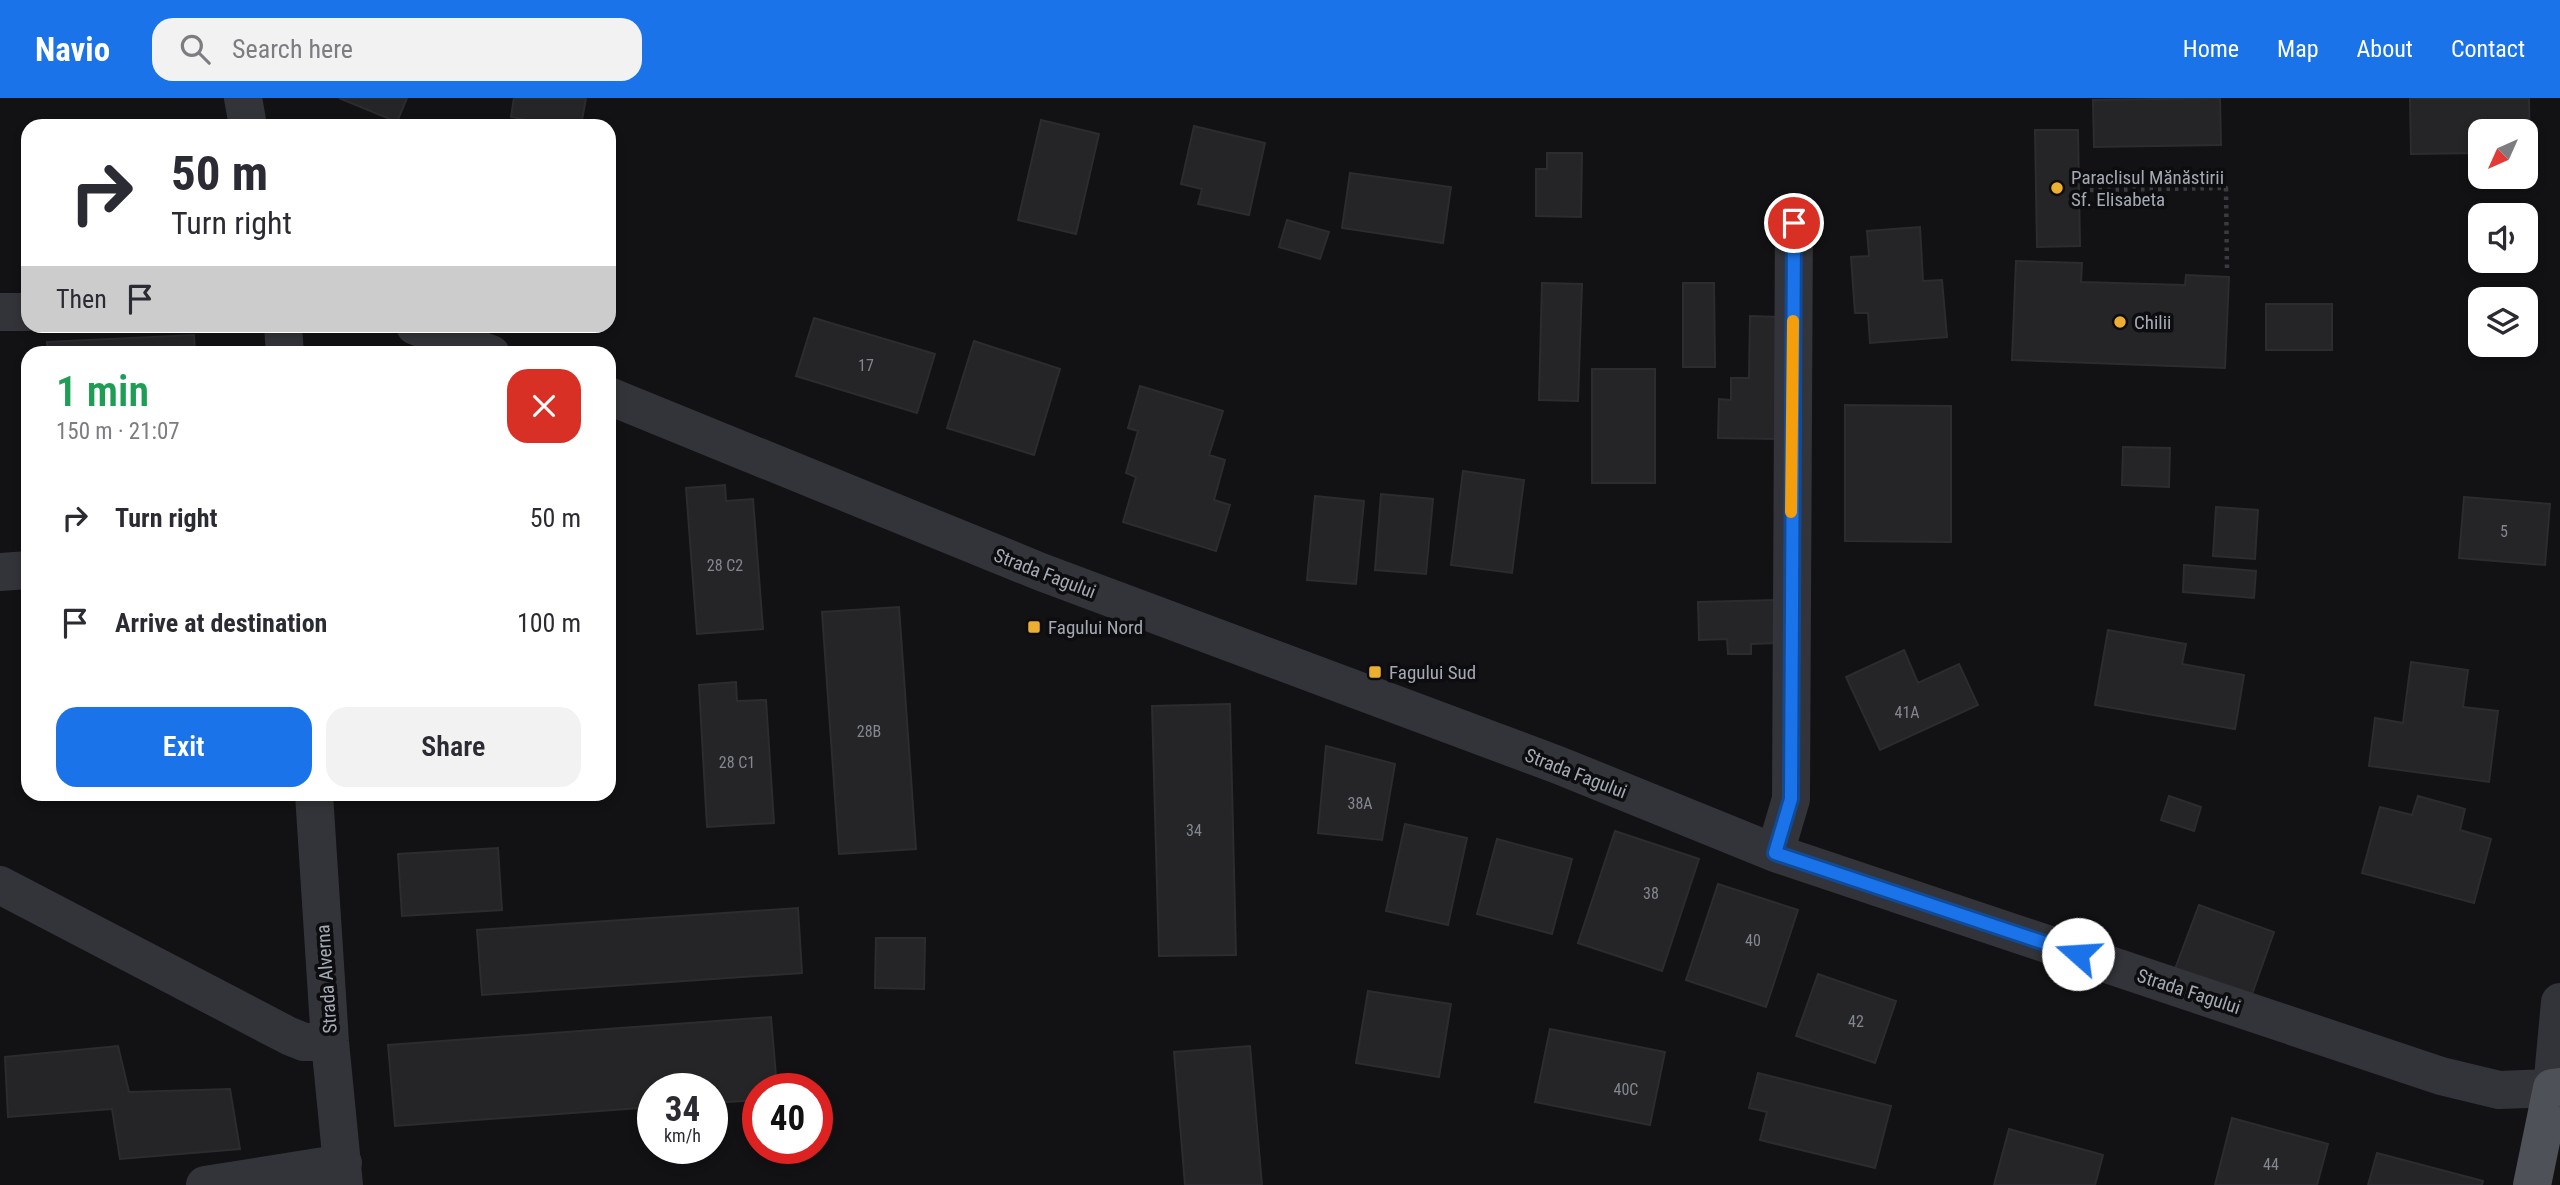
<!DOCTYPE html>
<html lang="en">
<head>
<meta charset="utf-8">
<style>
  body { margin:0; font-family:"Roboto Condensed",sans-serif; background:#f2f2f3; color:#2b2b33; height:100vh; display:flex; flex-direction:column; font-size:26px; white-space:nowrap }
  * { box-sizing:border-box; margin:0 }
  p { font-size:23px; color:#7c7c81 }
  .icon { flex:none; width:38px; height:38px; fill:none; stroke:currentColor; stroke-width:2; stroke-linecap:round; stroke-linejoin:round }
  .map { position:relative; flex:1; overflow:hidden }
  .drawer { position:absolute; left:21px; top:248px; width:595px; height:455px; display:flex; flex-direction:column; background:#fff; border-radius:21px; box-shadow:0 4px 10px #0003 }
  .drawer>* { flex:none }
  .banner { position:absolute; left:21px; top:21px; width:595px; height:214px; border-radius:21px; box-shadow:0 4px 10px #0003; background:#fff; color:#2b2b33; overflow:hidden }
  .needle { width:46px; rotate:225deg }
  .fabs { position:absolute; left:2468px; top:21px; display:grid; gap:14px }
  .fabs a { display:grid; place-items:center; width:70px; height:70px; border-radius:14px; background:#fff; box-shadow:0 4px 10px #0003; font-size:35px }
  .speed { position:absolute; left:637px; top:975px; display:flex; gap:14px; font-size:35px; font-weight:700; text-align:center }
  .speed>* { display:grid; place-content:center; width:91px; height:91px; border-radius:50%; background:#fff; box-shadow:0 4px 10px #0003; line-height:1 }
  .speed small { font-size:18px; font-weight:400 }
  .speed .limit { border:10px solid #d22; background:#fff; color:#111 }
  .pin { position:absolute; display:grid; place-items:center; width:60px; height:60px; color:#fff; margin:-30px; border:4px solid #fff; border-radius:50%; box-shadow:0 2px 7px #0007 }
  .me { position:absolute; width:77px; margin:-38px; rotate:289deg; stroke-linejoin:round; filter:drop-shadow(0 0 5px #0008) }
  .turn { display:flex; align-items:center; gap:24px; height:147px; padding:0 35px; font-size:32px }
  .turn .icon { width:91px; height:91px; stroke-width:2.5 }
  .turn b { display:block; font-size:49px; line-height:60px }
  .then { display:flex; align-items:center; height:66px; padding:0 35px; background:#0003; gap:14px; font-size:26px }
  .round { display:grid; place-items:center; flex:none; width:74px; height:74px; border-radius:21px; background:#f2f2f3 }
  .head { display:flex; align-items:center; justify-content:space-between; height:119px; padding:0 35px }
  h1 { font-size:42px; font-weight:600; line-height:52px; color:#1e9e55 }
  .primary-button { display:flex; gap:14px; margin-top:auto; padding:14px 35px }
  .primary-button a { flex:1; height:80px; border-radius:21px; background:#1a73e8; color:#fff; font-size:28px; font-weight:600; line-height:80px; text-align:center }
  .primary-button a+a { background:#f2f2f3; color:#2b2b33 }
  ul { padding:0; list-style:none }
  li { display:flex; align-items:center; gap:21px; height:105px; padding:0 35px }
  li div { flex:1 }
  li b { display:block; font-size:26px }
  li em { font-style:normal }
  header { display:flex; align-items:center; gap:42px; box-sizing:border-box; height:98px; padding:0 35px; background:#1a73e8; color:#fff }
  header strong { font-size:33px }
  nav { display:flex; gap:38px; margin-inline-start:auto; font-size:24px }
  .search { width:490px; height:63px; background:#f2f2f3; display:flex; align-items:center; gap:18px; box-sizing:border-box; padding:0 24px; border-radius:21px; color:#7c7c81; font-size:26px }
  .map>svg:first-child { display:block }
  .building { fill:#252528; stroke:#2c2c30; stroke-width:2 }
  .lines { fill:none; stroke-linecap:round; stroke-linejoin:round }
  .path { stroke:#393b40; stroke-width:4.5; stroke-dasharray:3.5 5; stroke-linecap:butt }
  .minor { stroke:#333439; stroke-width:38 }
  .major { stroke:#4f5158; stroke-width:38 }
  .route-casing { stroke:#114b97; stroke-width:18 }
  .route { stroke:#1a73e8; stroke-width:12 }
  .slow { stroke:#f59e0b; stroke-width:12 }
  .poi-dot { fill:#edaf31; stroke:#0d0d0f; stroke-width:2.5 }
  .labels { text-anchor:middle; stroke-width:7; stroke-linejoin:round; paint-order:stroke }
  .number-label { font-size:16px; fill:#848790 }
  .poi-label { font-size:19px; fill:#a4a9b4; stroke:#0d0d0f; text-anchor:start }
  .street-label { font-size:19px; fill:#a4a9b4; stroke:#0d0d0f }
</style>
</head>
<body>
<header>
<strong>Navio</strong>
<div class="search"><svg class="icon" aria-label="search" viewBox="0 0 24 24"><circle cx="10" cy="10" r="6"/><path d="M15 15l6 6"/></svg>Search here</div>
<nav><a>Home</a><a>Map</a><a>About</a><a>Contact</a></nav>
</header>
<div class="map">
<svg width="2560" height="1087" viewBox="0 0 2560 1087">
  <rect width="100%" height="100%" fill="#121214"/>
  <path class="building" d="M339,0H407L397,24Z
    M514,0H586L581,28H527L528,22L511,19Z
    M2220,0L2221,47L2094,49L2093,2Z
    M2410,0H2529L2530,54L2525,55V33H2480V55L2411,56Z
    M1041,22L1099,36L1076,136L1018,122Z
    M1194,28L1265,45L1249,117L1198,106L1202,91L1181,86Z
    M2035,32H2078L2080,148L2037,149Z
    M1547,55H1582L1581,119L1536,118V71H1547Z
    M1350,75L1451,89L1443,145L1342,130Z
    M1287,122L1329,134L1320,161L1279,149Z
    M1920,129L1923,183L1942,182L1947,239L1870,245L1868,215H1855L1851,159L1869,158L1867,133Z
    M2016,163L2082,165L2081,184L2185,187L2186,177L2229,179L2225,270L2012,262Z
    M1542,185L1582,186L1578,303L1539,302Z
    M1683,185H1714L1715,269H1683Z
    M2266,206H2332V252H2266Z
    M1750,218L1782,219L1780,341L1718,340L1719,301L1731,302V280H1749Z
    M814,220L935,256L917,315L796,278Z
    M194,237L195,256H48L47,244Z
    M974,243L1060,271L1034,357L947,330Z
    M1592,271H1655V385H1592Z
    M1140,288L1223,313L1209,357L1225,362L1214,402L1230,407L1216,453L1123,424L1136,379L1126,375L1138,333L1128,330Z
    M1845,307L1951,308V444L1845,443Z
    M2123,349L2170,350L2169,389L2122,387Z
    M1463,373L1524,382L1512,475L1451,467Z
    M725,387L726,403L753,401L763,531L697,536L686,390Z
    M1381,396L1433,401L1426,476L1375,472Z
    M1315,398L1364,403L1356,486L1307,482Z
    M2464,399L2550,406L2545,467L2459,460Z
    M2216,409L2258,412L2255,461L2213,458Z
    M2184,467L2256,473L2254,500L2183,494Z
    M1775,502L1776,545L1751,546V556H1728L1727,541L1699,542L1698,504Z
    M899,509L916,751L839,756L822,514Z
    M2108,532L2186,546L2182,566L2244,577L2235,631L2095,607Z
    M1904,552L1918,585L1959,566L1978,607L1880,652L1846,579Z
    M2411,564L2468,572L2463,609L2498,613L2489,684L2369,668L2375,620L2403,625Z
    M736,584L737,603L766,602L774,725L707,729L699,587Z
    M1230,606L1236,857L1159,858L1152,608Z
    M1326,648L1395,666L1382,742L1318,735Z
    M2169,698L2201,709L2194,733L2161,722Z
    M2418,698L2465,711L2460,732L2491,741L2474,805L2362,775L2380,709L2412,717Z
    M1405,726L1467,740L1448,827L1386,813Z
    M1615,733L1699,761L1662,873L1578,845Z
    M1497,741L1572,761L1552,836L1477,816Z
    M498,750L502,812L402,818L398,756Z
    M1718,786L1798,812L1766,909L1686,882Z
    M2199,807L2274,834L2251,899L2175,871Z
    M798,810L802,875L482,897L477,832Z
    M876,840H925L924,891L875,890Z
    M1818,876L1896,903L1875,965L1796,938Z
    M1368,893L1451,906L1439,979L1356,965Z
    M771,919L777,990H758V1002L712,1005V990H653V1009L395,1028L388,947Z
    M1550,931L1665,954L1650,1027L1535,1004Z
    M118,948L129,994L230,991L240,1051L120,1061L112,1011L8,1019L5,959Z
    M1250,948L1262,1087H1185L1174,954Z
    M1758,975L1891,1008L1875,1070L1760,1042L1767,1014L1749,1010Z
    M2232,1020L2328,1046L2317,1087H2215Z
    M2009,1031L2103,1057L2095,1087H1994Z
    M2377,1055L2483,1083L2482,1087H2368Z"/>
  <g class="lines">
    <path class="path" d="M2090,92L2226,90L2227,172"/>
    <path class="minor" d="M243,0L248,28
      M0,214H28
      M283,228L285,256
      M415,228L491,256
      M609,298L1041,474L1558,667L1775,755L2441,978L2499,992L2552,990L2560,904
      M0,474L28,472
      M314,696L330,944L344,1087
      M1775,755L1791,701L1794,125
      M0,787L289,938L304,944H330
      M205,1087L343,1065"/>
    <path class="major" d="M2532,1087L2552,990L2560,989"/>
  </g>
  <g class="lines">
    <defs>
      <path id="route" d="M1794,125L1791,701L1775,755L2078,856"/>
    </defs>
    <use href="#route" class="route-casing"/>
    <use href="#route" class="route"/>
    <path class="slow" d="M1791,414L1793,223"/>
  </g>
  <g class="poi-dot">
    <circle cx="2057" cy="90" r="7"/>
    <circle cx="2120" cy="224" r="7"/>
    <rect x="1027" y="522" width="14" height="14" rx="3.5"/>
    <rect x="1368" y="567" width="14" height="14" rx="3.5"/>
  </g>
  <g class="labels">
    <g class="number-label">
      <text x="866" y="273">17</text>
      <text x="2504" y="439">5</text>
      <text x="725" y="473">28 C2</text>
      <text x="1907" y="620">41A</text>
      <text x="869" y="639">28B</text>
      <text x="737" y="670">28 C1</text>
      <text x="1360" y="711">38A</text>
      <text x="1194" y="738">34</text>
      <text x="1651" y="801">38</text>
      <text x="1753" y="848">40</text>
      <text x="1856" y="929">42</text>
      <text x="1626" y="997">40C</text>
      <text x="2271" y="1072">44</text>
    </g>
    <g class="poi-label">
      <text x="2071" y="86">Paraclisul Mănăstirii<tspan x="2071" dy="22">Sf. Elisabeta</tspan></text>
      <text x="2134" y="231">Chilii</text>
      <text x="1048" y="536">Fagului Nord</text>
      <text x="1389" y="581">Fagului Sud</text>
    </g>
    <g class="street-label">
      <text transform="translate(1045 475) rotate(21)" y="7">Strada Fagului</text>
      <text transform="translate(1576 675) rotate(21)" y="7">Strada Fagului</text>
      <text transform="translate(326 881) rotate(-94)" y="7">Strada Alverna</text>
      <text transform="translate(2189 893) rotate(18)" y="7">Strada Fagului</text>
    </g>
  </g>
</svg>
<div class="fabs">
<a><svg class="needle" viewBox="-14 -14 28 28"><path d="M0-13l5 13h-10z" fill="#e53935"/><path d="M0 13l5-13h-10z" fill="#7c7c81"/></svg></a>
<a><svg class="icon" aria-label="sound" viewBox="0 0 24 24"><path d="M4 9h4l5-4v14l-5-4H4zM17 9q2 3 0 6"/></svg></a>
<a><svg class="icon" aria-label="layers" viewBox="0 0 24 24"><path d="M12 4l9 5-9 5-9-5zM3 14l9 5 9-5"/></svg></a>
</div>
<div class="speed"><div>34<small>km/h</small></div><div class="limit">40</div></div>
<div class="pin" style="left:1794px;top:125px;background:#d93025"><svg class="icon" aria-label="arrive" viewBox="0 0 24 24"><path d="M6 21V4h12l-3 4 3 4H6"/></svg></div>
<svg class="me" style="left:2078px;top:856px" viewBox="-20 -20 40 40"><circle r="19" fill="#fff"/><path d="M0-13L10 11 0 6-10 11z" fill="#1a73e8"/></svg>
<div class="banner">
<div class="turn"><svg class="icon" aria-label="right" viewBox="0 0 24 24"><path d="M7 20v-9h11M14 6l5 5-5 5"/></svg><div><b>50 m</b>Turn right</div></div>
<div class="then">Then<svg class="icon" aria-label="arrive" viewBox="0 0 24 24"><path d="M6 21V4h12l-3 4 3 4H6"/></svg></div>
</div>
<section class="drawer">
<div class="head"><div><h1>1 min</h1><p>150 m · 21:07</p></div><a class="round" style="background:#d93025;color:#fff"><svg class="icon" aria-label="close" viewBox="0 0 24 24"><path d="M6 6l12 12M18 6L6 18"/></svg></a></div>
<ul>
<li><svg class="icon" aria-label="right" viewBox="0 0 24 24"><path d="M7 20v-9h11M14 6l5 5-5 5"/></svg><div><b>Turn right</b></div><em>50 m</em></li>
<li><svg class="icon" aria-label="arrive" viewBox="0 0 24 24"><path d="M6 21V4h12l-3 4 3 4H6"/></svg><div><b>Arrive at destination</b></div><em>100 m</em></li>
</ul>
<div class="primary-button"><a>Exit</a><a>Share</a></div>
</section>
</div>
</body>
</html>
